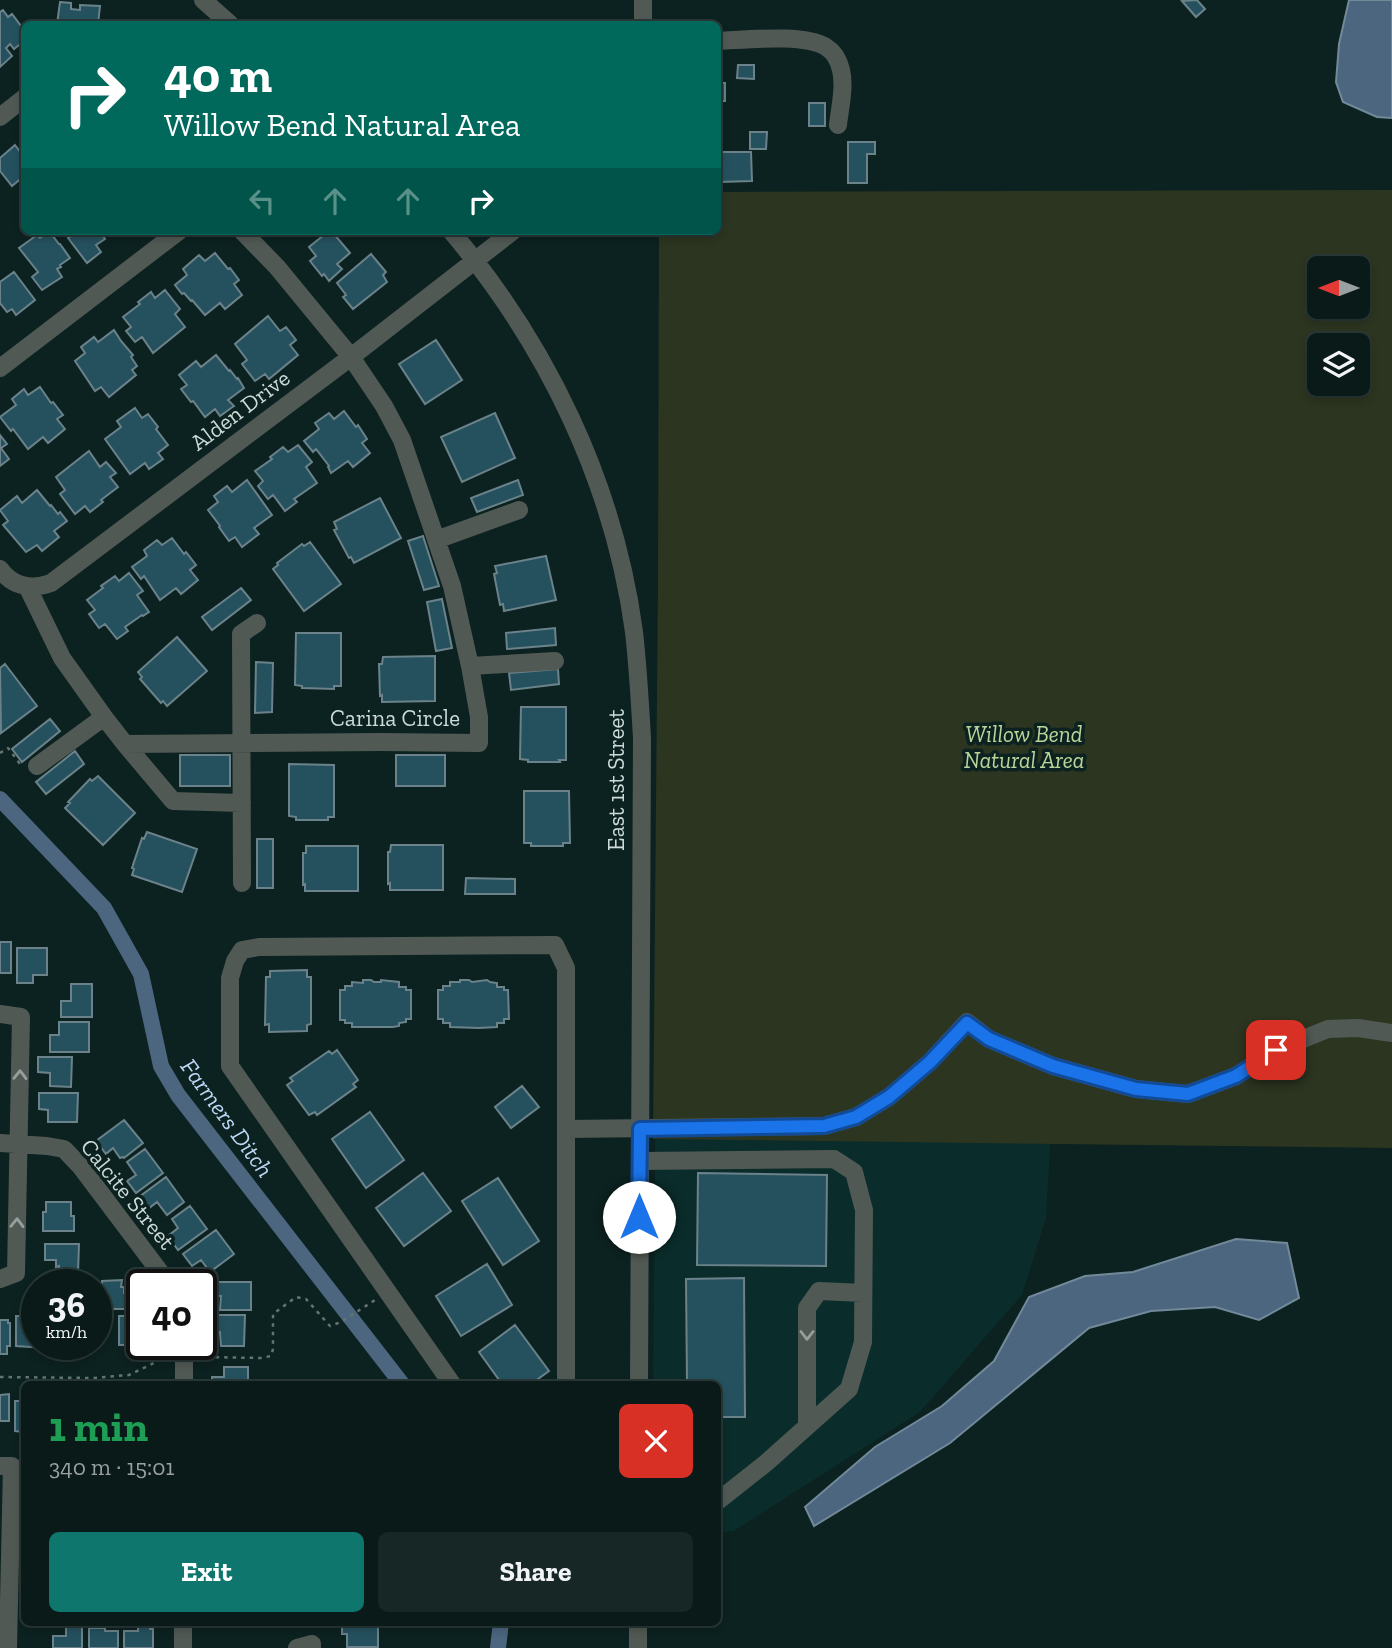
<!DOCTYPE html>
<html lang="en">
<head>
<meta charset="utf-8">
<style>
  body { margin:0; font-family:"Zilla Slab",serif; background:#172725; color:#f1f3f6; height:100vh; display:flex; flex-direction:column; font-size:26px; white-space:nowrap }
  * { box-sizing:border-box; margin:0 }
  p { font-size:23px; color:#99a1a2 }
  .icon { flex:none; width:38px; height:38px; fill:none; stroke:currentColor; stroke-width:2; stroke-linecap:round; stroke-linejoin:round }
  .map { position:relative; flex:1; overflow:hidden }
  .panel { position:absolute; left:21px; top:1381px; width:700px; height:245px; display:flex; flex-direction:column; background:#091a18; border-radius:10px; box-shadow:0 4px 10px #0003,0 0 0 2px #293837 }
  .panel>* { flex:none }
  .banner { position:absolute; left:21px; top:21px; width:700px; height:214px; border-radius:10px; box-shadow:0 4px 10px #0003,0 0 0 2px #293837; background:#00695c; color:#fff; overflow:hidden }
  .needle { width:46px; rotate:270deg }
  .tools { position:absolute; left:1307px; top:256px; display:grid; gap:14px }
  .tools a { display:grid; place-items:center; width:63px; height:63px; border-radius:10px; background:#091a18; box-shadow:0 4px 10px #0003,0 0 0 2px #293837; font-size:35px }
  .speed { position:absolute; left:21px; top:1269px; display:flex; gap:14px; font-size:35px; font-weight:700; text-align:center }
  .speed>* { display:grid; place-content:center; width:91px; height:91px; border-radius:50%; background:#091a18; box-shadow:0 4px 10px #0003,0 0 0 2px #293837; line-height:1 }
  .speed small { font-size:18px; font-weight:400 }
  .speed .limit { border:4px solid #111; border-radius:10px; background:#fff; color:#111 }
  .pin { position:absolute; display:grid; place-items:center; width:60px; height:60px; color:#fff; margin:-30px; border-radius:14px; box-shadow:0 4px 10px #0006 }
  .me { position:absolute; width:77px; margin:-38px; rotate:0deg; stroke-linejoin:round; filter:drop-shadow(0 0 5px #0008) }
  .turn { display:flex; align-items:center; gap:24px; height:147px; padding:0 28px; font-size:32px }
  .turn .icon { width:91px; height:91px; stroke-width:2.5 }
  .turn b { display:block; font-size:49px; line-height:60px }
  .lanes { display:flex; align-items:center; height:66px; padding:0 28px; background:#0003; justify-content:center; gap:35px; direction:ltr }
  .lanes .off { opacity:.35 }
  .round { display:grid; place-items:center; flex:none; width:74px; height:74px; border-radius:10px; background:#172725 }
  .summary { display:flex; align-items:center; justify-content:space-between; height:119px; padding:0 28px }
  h1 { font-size:42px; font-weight:700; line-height:52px; color:#1e9e55 }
  .button { display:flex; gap:14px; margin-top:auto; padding:14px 28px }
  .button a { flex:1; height:80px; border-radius:10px; background:#0f766e; color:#fff; font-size:28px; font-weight:700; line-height:80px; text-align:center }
  .button a+a { background:#172725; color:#f1f3f6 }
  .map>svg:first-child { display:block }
  .built { fill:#0a2c2a }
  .green { fill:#2c3520; fill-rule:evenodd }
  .water { fill:#4c6680; stroke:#72899a; stroke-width:2 }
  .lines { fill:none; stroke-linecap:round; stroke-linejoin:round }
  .canal { stroke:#4c6680; stroke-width:16 }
  .building { fill:#25515e; stroke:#6b828a; stroke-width:2 }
  .path { stroke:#637573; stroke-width:2.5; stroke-dasharray:3.5 5; stroke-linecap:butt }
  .minor { stroke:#515954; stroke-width:18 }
  .oneway { stroke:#95a09d }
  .route-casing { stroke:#114b97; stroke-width:18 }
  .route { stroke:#1a73e8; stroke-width:12 }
  .labels { text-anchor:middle; stroke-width:7; stroke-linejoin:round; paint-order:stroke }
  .street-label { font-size:23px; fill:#ccdad8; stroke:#0c2220 }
  .park-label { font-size:23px; font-style:italic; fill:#bbd499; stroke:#0c2220 }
  .water-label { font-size:24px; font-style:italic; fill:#bdd8f5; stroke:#0c2220 }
</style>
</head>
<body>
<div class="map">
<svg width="1392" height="1648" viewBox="0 0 1392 1648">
  <rect width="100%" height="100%" fill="#0c2220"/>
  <path class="built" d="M656,1046L1051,1132L1046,1218L1022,1295L920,1412L734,1531L718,1533V1384H653Z"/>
  <path class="green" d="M1392,190V1148L653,1139L658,582L659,231H718V192ZM1320,268H1358V306H1320ZM1320,345H1358V383H1320Z"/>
  <path class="water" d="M1349,0H1392V118L1377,117L1343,102L1336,82L1339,44Z
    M1236,1239L1287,1243L1299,1298L1259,1320L1215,1307L1151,1311L1089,1328L950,1443L814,1526L805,1507L875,1447L942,1406L994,1361L1029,1297L1085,1276L1133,1272Z"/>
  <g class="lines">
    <path class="canal" d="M0,799L104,908L141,974L161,1066L178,1095L402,1384
      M498,1648L501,1622"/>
  </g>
  <path class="building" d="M1197,0L1205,9L1196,17L1182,1Z
    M60,2L71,3V9L80,10V5L100,6L98,24H57Z
    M3,10L8,17L12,14L24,30V44L21,47L19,45L14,49L10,44L6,48L12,56L0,67V12Z
    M738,65H754V79L737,78Z
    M718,83H725V101H718Z
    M809,103H825V126H809Z
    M750,132H767L766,149H750Z
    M848,142H875V154H867V183H848Z
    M15,145L24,157V176L12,186L0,171V158Z
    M718,152H751L752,181L720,182V176H718Z
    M49,231L59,244H60L70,258L60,265L61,267L57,269L62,277L42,290L32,277L38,272L19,248L37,235L40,238Z
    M77,231H100L105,239L96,245L101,252L87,263L68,238Z
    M329,231L334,234L350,253L337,264L342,269L329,281L324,274L322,276L310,261L316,256L309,247Z
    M215,253L228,269L230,268L239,280L234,284L242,295L225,309L220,303L205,315L192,300L191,301L184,293L182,294L175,285L187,275L183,269L199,255L205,261Z
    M371,254L386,272L383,275L387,282L353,309L343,297L346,295L337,283Z
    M14,272L35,300L16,315L12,309L7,312L0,303V282Z
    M165,290L180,309L175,314L185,327L153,353L142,337L135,342L126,331L131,327L123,317L140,304L138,302L151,292L155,298Z
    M268,316L280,331L286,327L296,340L290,345L298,355L269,379L265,374L255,381L242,364L247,360L235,344Z
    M114,330L121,341L133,355L131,357L137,366L132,370L136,375L109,397L101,387L95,391L75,361L85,353L81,347L94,337L98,342Z
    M436,340L462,380L425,404L399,364Z
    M216,355L229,371L230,370L237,379L238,378L244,388L228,400L234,406L220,416L215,409L205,417L193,401L191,402L181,389L187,385L179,375L196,361L201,367Z
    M40,387L51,403L53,402L63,415L57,419L65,429L48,443L43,437L28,449L13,429L11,431L0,417L16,405L12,399L24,389L28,395Z
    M135,408L142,418L148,414L158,427L156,429L168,445L158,453L163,459L149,469L145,463L130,474L105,439L121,427L117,421Z
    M344,411L356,427L358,425L367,439L362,443L370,453L353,467L348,461L331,473L328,467L329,466L316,449L313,452L304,441L319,429L315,423L329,413L334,419Z
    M495,413L515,458L462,482L441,437Z
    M0,435L7,444L1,448L9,459L0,466Z
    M298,445L312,462L306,467L317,483L294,499L297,502L285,511L273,495L268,499L258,486L263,481L255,471L272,459L270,457L283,447L288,452Z
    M89,451L100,467L106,462L116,473L110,477L118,487L101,500L103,502L90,512L85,506L75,514L60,494L65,490L56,477Z
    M247,480L272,515L254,528L259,534L242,547L235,537L229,541L219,527L220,526L208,510L218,502L214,496L227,486L232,492Z
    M518,480L523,495L477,512L471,498Z
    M37,490L50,506L51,505L58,514L60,512L67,521L54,531L59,537L42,551L37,545L26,552L3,525L8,521L0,510L17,496L22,503Z
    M380,498L401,538L354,563L351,557L349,558L334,530L337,529L334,522Z
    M423,536L439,586L424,590L408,541Z
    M172,538L184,554L186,552L196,565L190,570L198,580L181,594L176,588L160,600L144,576L141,579L132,567L147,556L144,550L157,540L162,545Z
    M310,542L341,584L304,611L273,569L278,565L277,563L302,544L304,546Z
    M546,556L556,600L504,611L503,604L500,605L494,574L497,573L495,566Z
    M129,573L143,591L137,595L149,612L143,616L142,615L125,627L128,631L117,639L105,624L99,628L89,614L95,610L87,600L103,588L101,586L115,576L119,581Z
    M241,588L251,600L212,630L202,617Z
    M442,599L452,648L436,651L427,602Z
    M555,628L556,645L507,649L506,633Z
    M296,633H341V686H334V689L302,688V686L295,685Z
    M177,637L207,671L167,706L163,701L161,703L140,679L142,677L138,672Z
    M435,656V701L382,702V695L380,696L379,664H382L383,657Z
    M256,662L273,663L272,712L255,713Z
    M5,664L37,706L1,733L0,668Z
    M558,669L559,684L511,690L509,673Z
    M521,707H566V760H559L560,762H528V760L520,759Z
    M50,719L60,731L22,762L12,749Z
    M75,751L84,764L46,794L36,782Z
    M180,755H230V786H180Z
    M396,755H445V786H396Z
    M289,764L334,765V817H328V820H296V817L289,816Z
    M98,776L135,813L103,845L65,808L70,803L68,802L90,779L92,781Z
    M524,791H569L570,843H563V846H531V843H524Z
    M147,832L197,849L182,892L132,875L134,869L132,868L142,838L144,839Z
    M257,839H273V888H257Z
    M391,845H443V890H390V883L388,884V852H390Z
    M306,846H358V891H305V884L303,885V853H306Z
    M466,878L515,879V894H465Z
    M0,942H11V973H0Z
    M17,948H47V975H33V983H17Z
    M307,970V977H311V1024L307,1025V1031L269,1032V1024L265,1025L266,977H270V971Z
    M363,980H371L374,982H381V980L399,982V987H406V990H411V1019H406V1022L399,1023V1026L393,1027H352V1023H345V1020H340V990H345V986H352V982L363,983Z
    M460,980H469L472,982L487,980L490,982L497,983V987H504V990H508L509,1019H504V1023H497V1027L479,1028L450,1027V1023H443V1019H438V990H443V986H450V982H460Z
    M71,984H92V1017H61V1001H71Z
    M59,1022H89V1052H50V1035H59Z
    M337,1050L358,1080L353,1084L356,1087L317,1115L315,1112L309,1115L287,1085L293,1081L290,1078L329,1051L332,1054Z
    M38,1057H72L71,1087L50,1086V1073L38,1072Z
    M522,1086L539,1107L511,1128L495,1107Z
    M39,1093H78L77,1122H48V1110L39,1109Z
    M370,1112L404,1160L366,1188L332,1139Z
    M124,1120L143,1143L124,1158L123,1157L120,1158L113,1148L106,1154L96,1141Z
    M145,1149L163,1173L136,1193L127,1181L136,1175L127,1162Z
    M423,1173L451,1211L404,1246L376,1208Z
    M698,1173L827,1175L826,1266L697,1265Z
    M166,1177L184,1202L167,1215L157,1202L148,1209L139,1197Z
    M498,1178L539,1241L503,1265L462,1201Z
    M46,1202H71V1216H74V1231H43V1212H46Z
    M190,1206L207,1229L178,1250L168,1236L178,1228L172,1219Z
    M216,1230L234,1254L210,1272L201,1260L192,1266L183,1254Z
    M45,1244H79L78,1273H59V1266L56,1267V1260H45Z
    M487,1264L512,1305L461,1336L436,1296Z
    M744,1278L745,1417H718V1384H687L686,1279Z
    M122,1280L121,1287H124V1293H136L135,1309H102V1281Z
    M217,1282H251V1310H220L221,1296H216Z
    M30,1312H37V1344H45V1348L16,1346V1316H30Z
    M210,1315H245L244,1346H221L220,1332H210Z
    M119,1316H142L141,1339H138V1345H119Z
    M0,1320H8V1323H10V1346H7V1354H0Z
    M515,1325L549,1371L531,1384H502L479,1352Z
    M224,1367H248V1384H212V1377H224Z
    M9,1394V1421H0V1395Z
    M15,1401H24V1432L15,1431Z
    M342,1622H378V1647H347V1634H342Z
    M66,1626H82V1648H53V1636H66Z
    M138,1627H150V1629H153V1648H124V1631H138Z
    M89,1628H105V1631H118V1648H89Z"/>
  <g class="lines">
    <path class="path" d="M0,753L8,748L20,764
      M199,1359L205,1357L261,1358L271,1356L273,1349V1314L296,1297L306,1299L330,1326L341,1322L375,1300
      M0,1377L94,1378L129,1375L160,1360H168"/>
    <path class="minor" d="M203,0L230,24
      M643,24V0
      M718,41C745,40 804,33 826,47C834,52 839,61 841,70C845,87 840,107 838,125
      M0,117L24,98
      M451,231C547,345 614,483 634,632C638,667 640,703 642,738L639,1384
      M0,368L179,231
      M436,540L519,510
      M0,569C13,587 31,590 51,583L351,357L513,231
      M28,588L62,658L104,717L125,744L380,742L479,743V717L470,666L452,586L402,440L384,406L351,357L277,267L242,231
      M470,666L555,661
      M125,744L173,801L242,803
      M37,766L104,717
      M242,883L241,634L257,623
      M0,1014L21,1017L16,1273L0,1279
      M566,1129L824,1126L856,1117L889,1097L930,1062L967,1022L989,1039L1053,1066L1136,1089L1188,1094L1236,1076L1276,1050L1328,1029L1358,1028L1392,1033
      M0,1143L47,1146L64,1149L81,1167L169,1284
      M640,1161L834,1159L854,1172L864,1210L863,1342L849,1389L766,1463L718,1501
      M184,1384V1344
      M452,1384L230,1066V978L235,961L242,950L259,947L555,945L566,968V1384
      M807,1426V1308L819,1291L863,1293
      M0,1466H12L8,1648
      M183,1622V1648
      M297,1648L312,1644V1648
      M638,1648V1622"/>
  </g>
  <defs><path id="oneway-chevron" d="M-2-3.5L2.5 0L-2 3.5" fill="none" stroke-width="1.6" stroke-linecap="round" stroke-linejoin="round" transform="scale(1.75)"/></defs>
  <g class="oneway">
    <use href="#oneway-chevron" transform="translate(20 1075) rotate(-89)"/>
    <use href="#oneway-chevron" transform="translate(17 1223) rotate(-89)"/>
    <use href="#oneway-chevron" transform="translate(807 1335) rotate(90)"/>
  </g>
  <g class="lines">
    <defs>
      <path id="route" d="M639,1217L640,1129L824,1126L856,1117L889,1097L930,1062L967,1023L989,1039L1053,1066L1136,1089L1188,1094L1236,1076L1276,1050"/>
    </defs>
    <use href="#route" class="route-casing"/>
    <use href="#route" class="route"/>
  </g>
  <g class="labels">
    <g class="street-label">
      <text transform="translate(240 410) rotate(-37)" y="8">Alden Drive</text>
      <text x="395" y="726">Carina Circle</text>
      <text transform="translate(616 780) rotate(-90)" y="8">East 1st Street</text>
      <text transform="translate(128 1194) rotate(51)" y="8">Calcite Street</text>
    </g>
    <g class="park-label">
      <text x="1024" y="742">Willow Bend<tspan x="1024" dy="26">Natural Area</tspan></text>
    </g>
    <g class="water-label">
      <text transform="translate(227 1118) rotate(54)" y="8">Farmers Ditch</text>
    </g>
  </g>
</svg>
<div class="tools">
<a><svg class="needle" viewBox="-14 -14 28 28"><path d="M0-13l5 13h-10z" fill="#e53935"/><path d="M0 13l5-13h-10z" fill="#99a1a2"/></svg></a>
<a><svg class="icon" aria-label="layers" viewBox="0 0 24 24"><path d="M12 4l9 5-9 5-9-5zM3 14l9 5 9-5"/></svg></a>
</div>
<div class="speed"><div>36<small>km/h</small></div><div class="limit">40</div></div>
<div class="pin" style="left:1276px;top:1050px;background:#d93025"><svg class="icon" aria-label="arrive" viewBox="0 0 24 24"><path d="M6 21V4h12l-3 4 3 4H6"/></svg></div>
<svg class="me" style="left:639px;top:1217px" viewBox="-20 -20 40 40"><circle r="19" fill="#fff"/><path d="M0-13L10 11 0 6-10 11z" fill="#1a73e8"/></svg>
<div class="banner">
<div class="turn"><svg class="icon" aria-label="right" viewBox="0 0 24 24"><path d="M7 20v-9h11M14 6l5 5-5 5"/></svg><div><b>40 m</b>Willow Bend Natural Area</div></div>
<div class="lanes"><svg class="icon off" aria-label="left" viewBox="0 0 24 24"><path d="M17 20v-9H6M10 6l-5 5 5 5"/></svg><svg class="icon off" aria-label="ahead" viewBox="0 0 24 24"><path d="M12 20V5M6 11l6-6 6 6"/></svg><svg class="icon off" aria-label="ahead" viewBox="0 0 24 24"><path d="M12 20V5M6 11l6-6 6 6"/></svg><svg class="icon" aria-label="right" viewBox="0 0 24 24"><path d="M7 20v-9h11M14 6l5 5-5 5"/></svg></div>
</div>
<section class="panel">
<div class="summary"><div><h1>1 min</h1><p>340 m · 15:01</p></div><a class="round" style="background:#d93025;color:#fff"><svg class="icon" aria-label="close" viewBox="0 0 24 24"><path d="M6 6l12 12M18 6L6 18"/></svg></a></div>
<div class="button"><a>Exit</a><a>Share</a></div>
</section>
</div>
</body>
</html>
